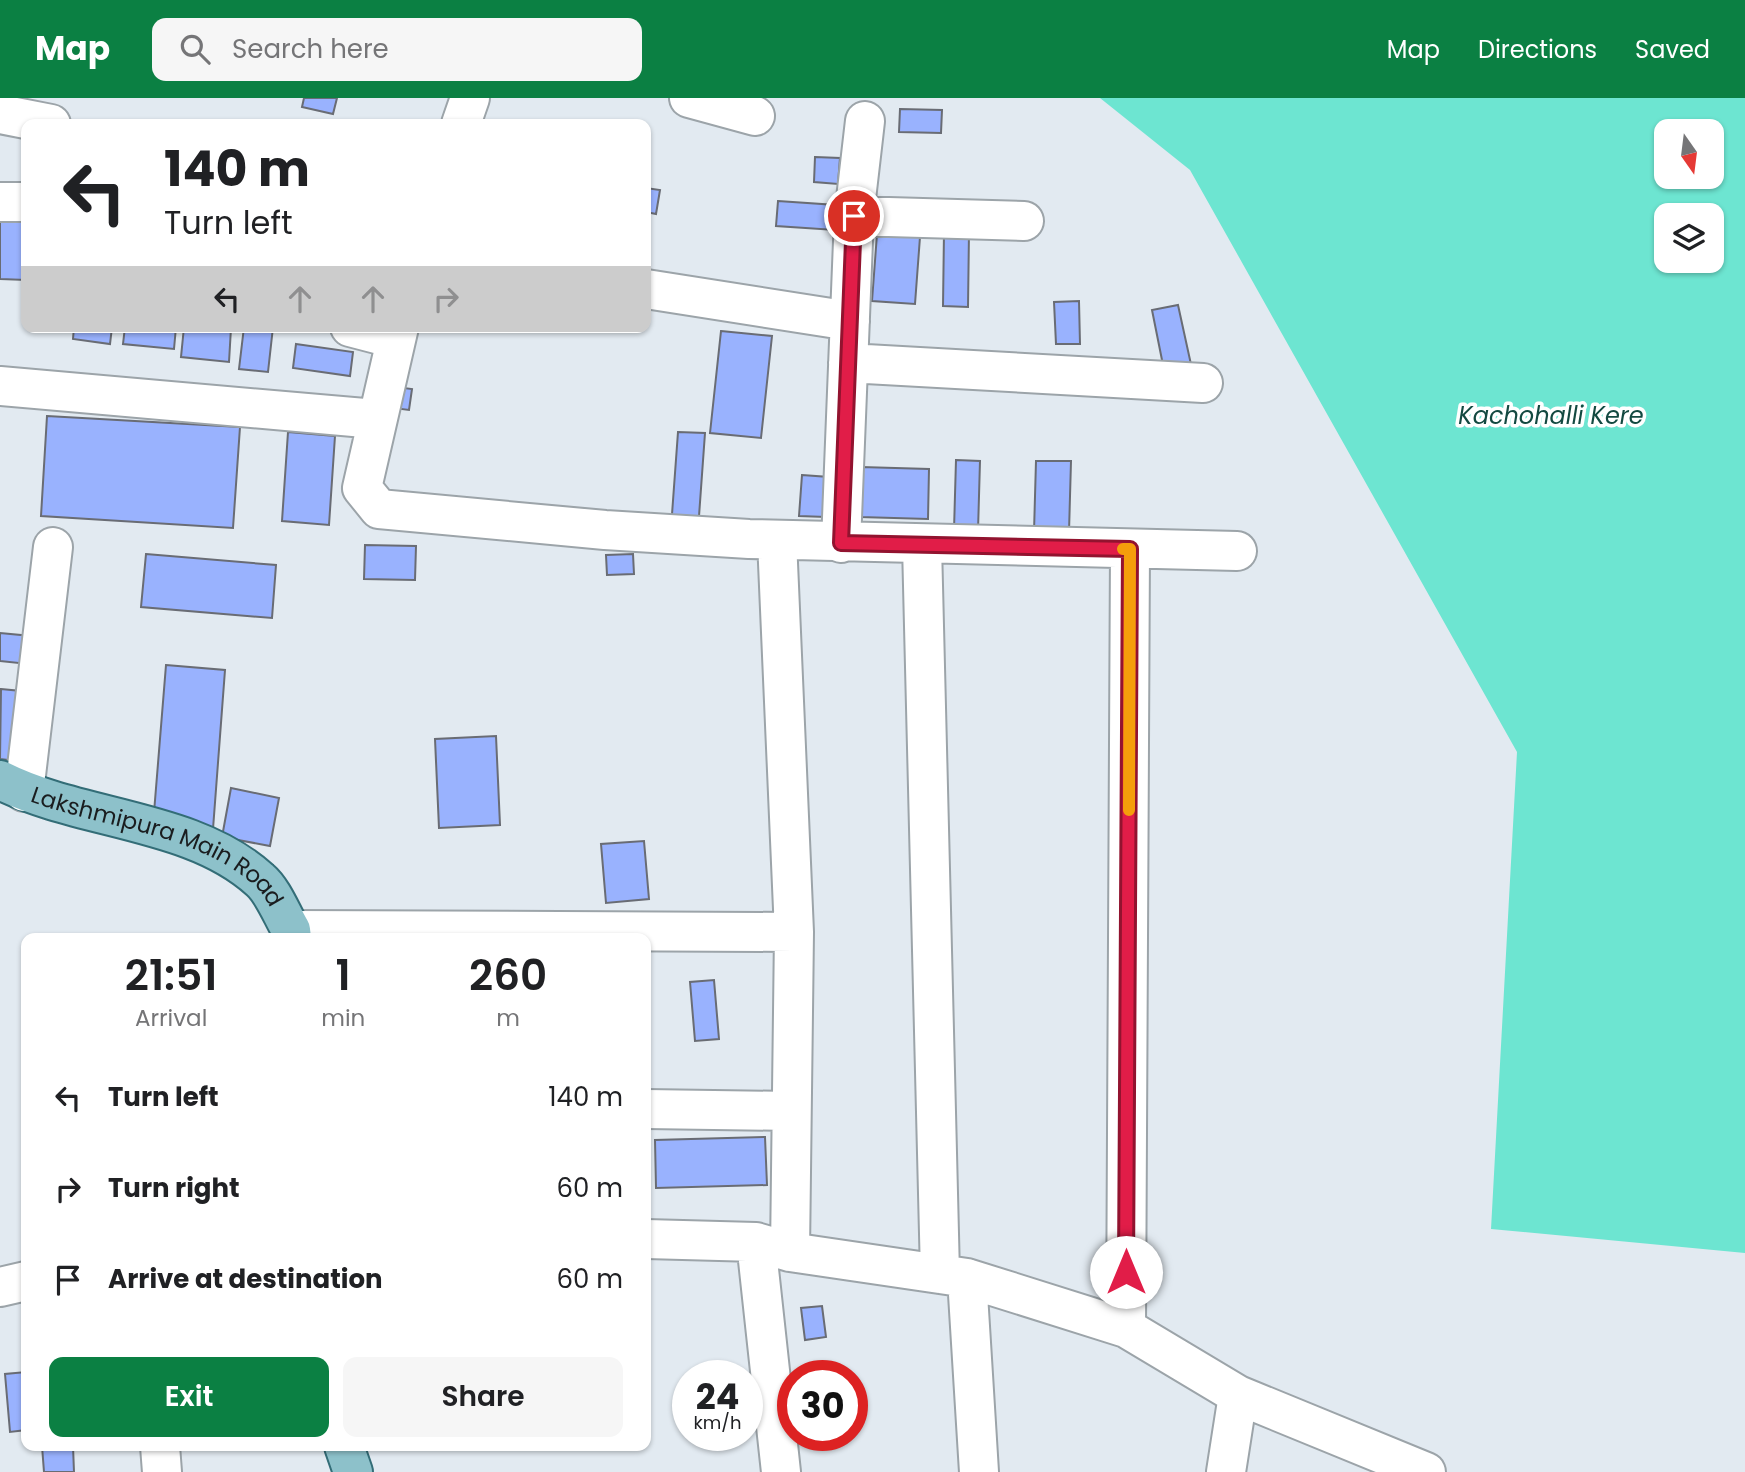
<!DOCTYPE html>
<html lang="en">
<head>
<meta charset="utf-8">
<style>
  body { margin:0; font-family:Poppins,sans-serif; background:#f6f6f6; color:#202124; height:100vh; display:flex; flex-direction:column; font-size:26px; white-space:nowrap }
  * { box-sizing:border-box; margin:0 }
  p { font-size:23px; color:#757577 }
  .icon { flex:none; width:38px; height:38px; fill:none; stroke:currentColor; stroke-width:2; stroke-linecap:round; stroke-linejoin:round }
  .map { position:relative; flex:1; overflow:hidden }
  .panel { position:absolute; left:21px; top:835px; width:630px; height:518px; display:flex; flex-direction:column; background:#fff; border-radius:14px; box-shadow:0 2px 5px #0004 }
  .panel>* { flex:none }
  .hud { position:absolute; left:21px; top:21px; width:630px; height:214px; border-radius:14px; box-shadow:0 2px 5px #0004; background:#fff; color:#202124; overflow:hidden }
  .needle { width:46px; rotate:166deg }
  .buttons { position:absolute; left:1654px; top:21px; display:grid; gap:14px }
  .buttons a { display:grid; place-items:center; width:70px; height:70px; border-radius:14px; background:#fff; box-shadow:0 2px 5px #0004; font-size:35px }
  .speed { position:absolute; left:672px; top:1262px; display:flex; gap:14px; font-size:35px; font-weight:700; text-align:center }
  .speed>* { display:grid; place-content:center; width:91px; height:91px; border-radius:50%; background:#fff; box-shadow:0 2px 5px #0004; line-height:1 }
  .speed small { font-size:18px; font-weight:400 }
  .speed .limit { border:10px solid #d22; background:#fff; color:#111 }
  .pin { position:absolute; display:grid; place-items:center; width:60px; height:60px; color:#fff; margin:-30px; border:4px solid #fff; border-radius:50%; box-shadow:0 2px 7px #0007 }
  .me { position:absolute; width:77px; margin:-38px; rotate:0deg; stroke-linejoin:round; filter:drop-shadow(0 0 5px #0008) }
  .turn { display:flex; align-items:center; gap:24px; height:147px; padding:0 28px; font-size:32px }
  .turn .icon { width:91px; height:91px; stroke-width:2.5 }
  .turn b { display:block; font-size:49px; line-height:60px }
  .lanes { display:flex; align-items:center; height:66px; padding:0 28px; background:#0003; justify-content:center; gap:35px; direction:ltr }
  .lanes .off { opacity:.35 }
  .eta { display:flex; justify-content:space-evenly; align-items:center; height:119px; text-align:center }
  .eta b { font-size:42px; font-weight:600; line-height:49px }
  .button { display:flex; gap:14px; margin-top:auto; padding:14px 28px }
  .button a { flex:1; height:80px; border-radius:14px; background:#0b8043; color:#fff; font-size:28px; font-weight:600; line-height:80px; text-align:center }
  .button a+a { background:#f6f6f6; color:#202124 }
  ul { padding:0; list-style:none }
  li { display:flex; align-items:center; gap:21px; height:91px; padding:0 28px }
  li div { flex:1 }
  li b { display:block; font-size:26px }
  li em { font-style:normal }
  header { display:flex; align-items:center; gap:42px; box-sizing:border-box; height:98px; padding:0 35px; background:#0b8043; color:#fff }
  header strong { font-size:33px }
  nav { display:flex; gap:38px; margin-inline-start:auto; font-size:24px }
  .search { width:490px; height:63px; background:#f6f6f6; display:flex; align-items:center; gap:18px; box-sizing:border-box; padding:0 24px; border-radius:14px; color:#757577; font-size:26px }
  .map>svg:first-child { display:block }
  .water { fill:#6de5d1; fill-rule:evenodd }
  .building { fill:#99b2fe; stroke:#696c74; stroke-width:2 }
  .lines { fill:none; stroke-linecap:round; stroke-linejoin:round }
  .minor-casing { stroke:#9ca4a9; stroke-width:42 }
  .major-casing { stroke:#336d77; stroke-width:42 }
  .minor { stroke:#fff; stroke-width:38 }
  .major { stroke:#8dc1ca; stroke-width:38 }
  .route-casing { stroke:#92132f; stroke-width:18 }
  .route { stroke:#e11d48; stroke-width:12 }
  .slow { stroke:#f59e0b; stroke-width:12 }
  .labels { text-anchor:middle; stroke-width:7; stroke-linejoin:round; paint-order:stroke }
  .street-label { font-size:23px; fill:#1a1d1f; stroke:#fff }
  .water-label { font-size:24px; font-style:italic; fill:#134941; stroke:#fff }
</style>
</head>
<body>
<header>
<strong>Map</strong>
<div class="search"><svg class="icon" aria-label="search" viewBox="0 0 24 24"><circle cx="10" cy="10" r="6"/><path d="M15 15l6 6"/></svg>Search here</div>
<nav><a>Map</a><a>Directions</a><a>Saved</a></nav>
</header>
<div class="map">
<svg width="1745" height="1374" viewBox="0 0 1745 1374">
  <rect width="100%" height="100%" fill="#e2eaf1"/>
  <path class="water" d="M1100,0H1745V1155L1491,1131L1517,654L1190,72ZM1666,33H1712V79H1666ZM1666,117H1712V163H1666Z"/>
  <path class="building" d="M304,0H337L333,16L302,9Z
    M900,11L942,12L941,35L899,34Z
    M815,59L840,60L838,86L814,84Z
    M646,90L660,92L656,116L646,114Z
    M778,103L836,107L835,132L776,128Z
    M0,118L26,119V182L0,181Z
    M944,134H969L968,209L943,208Z
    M877,136L920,139L915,206L872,203Z
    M1079,203L1080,246H1056L1054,204Z
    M1178,207L1192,271L1165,277L1152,212Z
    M74,229H112L110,246L73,241Z
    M125,229H176L174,251L123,246Z
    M184,229L231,230L229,264L181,259Z
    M244,229H273L268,274L239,271Z
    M721,233L772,238L761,340L710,335Z
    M296,246L353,254L350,278L293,270Z
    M388,288L412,291L409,312L385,309Z
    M47,318L240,329L233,430L41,418Z
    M288,334L335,338L329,427L282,423Z
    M678,334L705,335L698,432L671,430Z
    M956,362L980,363L978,433L954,432Z
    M1036,363H1071L1069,434H1034Z
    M861,369L929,371L928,421L860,419Z
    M802,377L829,379L826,419L799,418Z
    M365,447L416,448L415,482L364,481Z
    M146,456L276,467L272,520L141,509Z
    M633,456L634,476L607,477L606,457Z
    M0,535L31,538L28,566L0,563Z
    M166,567L225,572L213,731L153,727Z
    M1,591L21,593L16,663L0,661Z
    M496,638L500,727L439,730L435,641Z
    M231,690L279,700L270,748L222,739Z
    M644,743L649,801L606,805L601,746Z
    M714,882L719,941L695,943L690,884Z
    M765,1039L767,1087L656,1090L655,1042Z
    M822,1208L826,1239L805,1242L801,1210Z
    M26,1274V1332L10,1334L5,1276Z
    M42,1348H73L74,1374H44Z"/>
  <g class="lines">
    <defs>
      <path id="minor" d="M689,0L755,18
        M0,16L51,26
        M461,26L470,0
        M0,104H26
        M854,118L1024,123
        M646,191L850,223
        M350,229L396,241
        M399,229L362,390L379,411L605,432L749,441L1237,453
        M848,265L1203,285
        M0,288L376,321
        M841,445L854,118L865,23
        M922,447L940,1176
        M24,694L53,449
        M291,832L794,834L777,442
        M646,1011L791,1013
        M646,1141L756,1144L790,1154L967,1180L1126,1230L1238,1297L1426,1374
        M756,1144L781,1374
        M790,1154L794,834
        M967,1180L979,1374
        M0,1189L26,1183
        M1126,1230L1130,451
        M160,1348L162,1374
        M1226,1374L1238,1297"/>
      <g id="major">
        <path id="s1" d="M0,682C81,723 192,720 260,782C273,793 282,817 291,832L292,840"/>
        <path d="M344,1348L353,1374"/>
      </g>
    </defs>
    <use href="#minor" class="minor-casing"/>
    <use href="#major" class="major-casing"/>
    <use href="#minor" class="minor"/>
    <use href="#major" class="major"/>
  </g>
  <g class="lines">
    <defs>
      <path id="route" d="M854,118L841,445L1130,451L1126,1174"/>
    </defs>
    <use href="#route" class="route-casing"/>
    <use href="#route" class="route"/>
    <path class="slow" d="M1123,451H1130L1129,712"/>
  </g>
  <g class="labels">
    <g class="street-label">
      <text dy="8" stroke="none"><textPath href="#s1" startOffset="173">Lakshmipura Main Road</textPath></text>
    </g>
    <g class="water-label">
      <text x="1551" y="326">Kachohalli Kere</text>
    </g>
  </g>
</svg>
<div class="buttons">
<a><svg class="needle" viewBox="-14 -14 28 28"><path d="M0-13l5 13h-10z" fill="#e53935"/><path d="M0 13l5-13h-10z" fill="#757577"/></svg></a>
<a><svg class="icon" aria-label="layers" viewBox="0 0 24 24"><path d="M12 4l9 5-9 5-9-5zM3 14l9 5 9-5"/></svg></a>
</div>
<div class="speed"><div>24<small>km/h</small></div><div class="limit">30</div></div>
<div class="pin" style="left:854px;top:118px;background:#d93025"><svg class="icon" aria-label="arrive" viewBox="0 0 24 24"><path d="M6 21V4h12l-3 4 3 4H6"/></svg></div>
<svg class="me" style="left:1126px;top:1174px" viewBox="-20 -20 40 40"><circle r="19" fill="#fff"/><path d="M0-13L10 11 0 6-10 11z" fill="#e11d48"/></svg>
<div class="hud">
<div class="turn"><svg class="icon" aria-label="left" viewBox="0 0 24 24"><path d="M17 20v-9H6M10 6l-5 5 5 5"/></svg><div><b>140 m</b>Turn left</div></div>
<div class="lanes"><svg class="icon" aria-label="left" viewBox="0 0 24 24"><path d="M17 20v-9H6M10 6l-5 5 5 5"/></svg><svg class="icon off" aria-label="ahead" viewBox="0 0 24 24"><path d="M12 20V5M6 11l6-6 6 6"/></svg><svg class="icon off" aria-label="ahead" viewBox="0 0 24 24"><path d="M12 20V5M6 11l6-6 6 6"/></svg><svg class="icon off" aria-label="right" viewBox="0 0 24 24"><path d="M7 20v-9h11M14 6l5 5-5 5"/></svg></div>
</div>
<section class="panel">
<div class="eta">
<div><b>21:51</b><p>Arrival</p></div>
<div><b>1</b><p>min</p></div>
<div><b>260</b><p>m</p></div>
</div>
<ul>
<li><svg class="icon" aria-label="left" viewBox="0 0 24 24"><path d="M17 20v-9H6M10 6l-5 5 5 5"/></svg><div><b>Turn left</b></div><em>140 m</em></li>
<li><svg class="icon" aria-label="right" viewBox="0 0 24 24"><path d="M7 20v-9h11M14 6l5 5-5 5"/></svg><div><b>Turn right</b></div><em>60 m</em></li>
<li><svg class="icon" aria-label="arrive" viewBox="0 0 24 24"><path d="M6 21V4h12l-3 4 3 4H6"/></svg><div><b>Arrive at destination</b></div><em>60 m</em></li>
</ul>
<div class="button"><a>Exit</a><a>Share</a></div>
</section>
</div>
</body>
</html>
